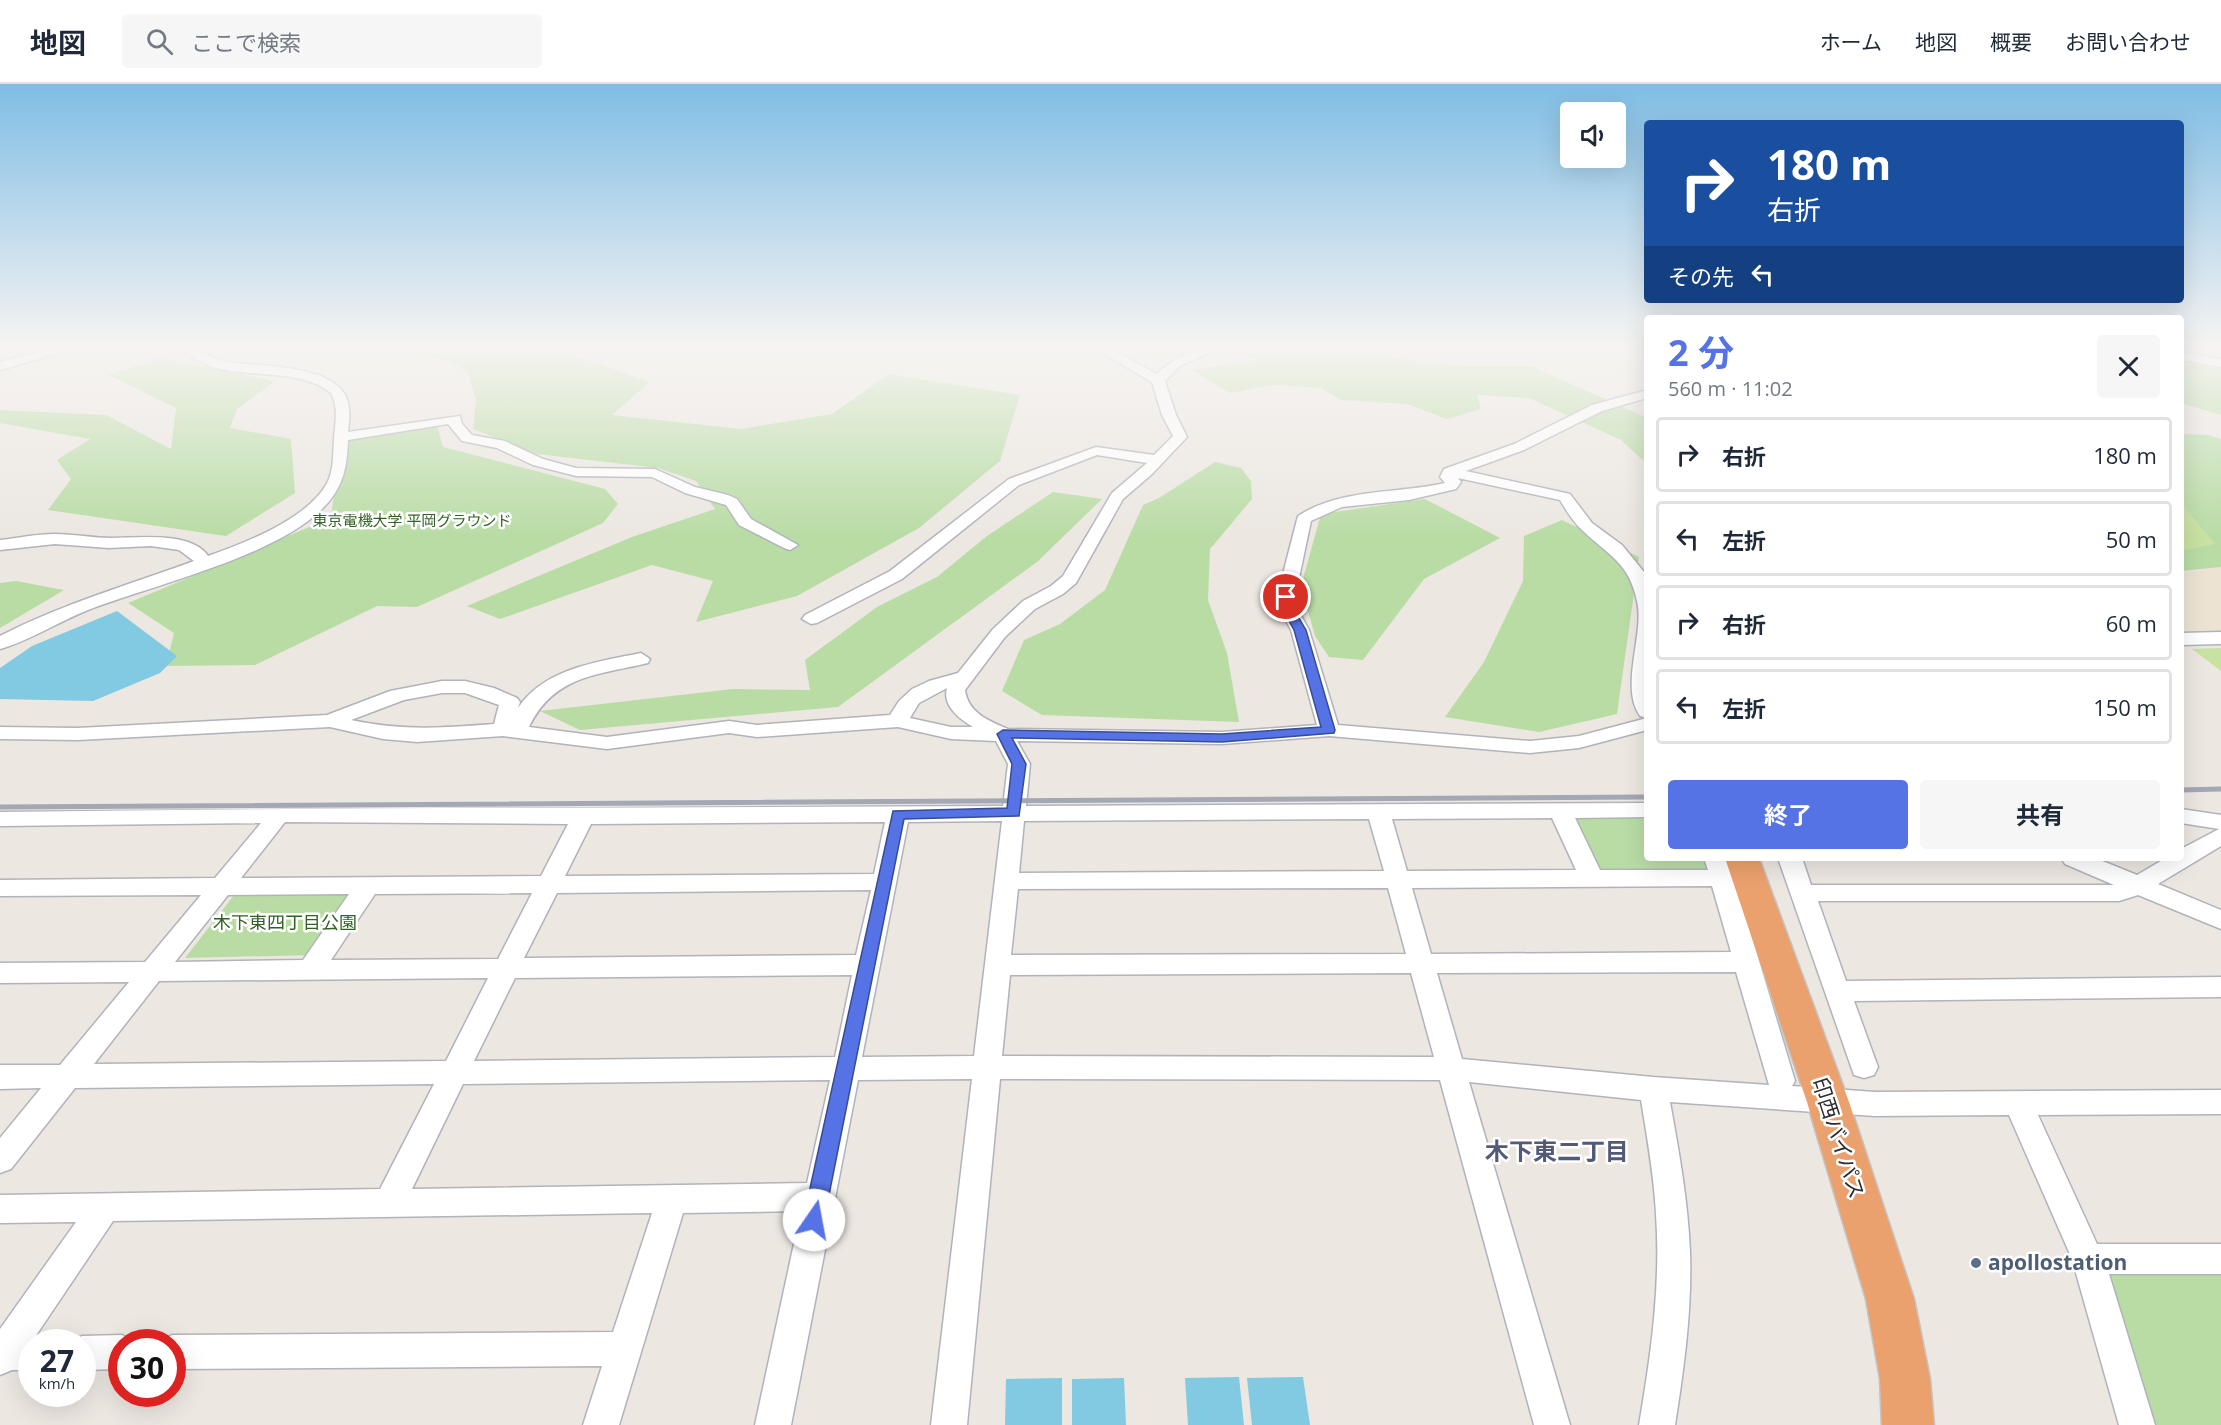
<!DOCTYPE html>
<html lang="ja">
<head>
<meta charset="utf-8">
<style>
  body { margin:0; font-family:"Open Sans","Noto Sans JP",sans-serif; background:#f6f6f7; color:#1f2937; height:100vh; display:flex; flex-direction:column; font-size:22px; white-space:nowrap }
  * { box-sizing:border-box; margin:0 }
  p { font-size:20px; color:#747a83 }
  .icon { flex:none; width:33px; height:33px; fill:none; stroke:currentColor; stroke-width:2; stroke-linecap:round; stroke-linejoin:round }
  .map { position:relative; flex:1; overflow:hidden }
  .sheet { position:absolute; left:1644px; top:231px; width:540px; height:546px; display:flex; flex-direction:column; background:#fff; border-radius:6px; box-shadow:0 6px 24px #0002 }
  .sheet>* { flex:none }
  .top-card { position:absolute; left:1644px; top:36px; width:540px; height:183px; border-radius:6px; box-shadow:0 6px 24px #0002; background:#1a4fa0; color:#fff; overflow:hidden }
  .buttons { position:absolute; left:1560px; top:18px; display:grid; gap:12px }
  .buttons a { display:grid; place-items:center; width:66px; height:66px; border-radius:6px; background:#fff; box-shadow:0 6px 24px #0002; font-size:30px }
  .speed { position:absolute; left:18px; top:1245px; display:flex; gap:12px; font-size:30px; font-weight:700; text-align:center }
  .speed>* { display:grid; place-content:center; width:78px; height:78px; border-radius:50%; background:#fff; box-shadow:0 6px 24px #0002; line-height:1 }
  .speed small { font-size:15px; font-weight:400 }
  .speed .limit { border:9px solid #d22; background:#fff; color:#111 }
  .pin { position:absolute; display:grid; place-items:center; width:51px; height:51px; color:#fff; margin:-26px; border:3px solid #fff; border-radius:50%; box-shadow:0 2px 6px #0007 }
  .me { position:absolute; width:66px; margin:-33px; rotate:12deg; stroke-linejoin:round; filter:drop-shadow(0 0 4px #0008) }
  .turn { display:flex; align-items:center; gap:21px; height:126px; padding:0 24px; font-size:27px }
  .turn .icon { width:78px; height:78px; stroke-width:2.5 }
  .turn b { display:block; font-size:42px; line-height:51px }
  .then { display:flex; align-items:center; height:57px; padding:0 24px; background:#0003; gap:12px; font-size:22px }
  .round { display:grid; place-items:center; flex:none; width:63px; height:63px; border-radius:6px; background:#f6f6f7 }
  .headline { display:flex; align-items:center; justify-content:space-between; height:102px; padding:0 24px }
  h1 { font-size:36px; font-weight:700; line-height:45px; color:#5673e5 }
  .button { display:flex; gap:12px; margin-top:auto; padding:12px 24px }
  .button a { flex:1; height:69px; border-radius:6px; background:#5673e5; color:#fff; font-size:24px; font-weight:700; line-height:69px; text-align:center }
  .button a+a { background:#f6f6f7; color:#1f2937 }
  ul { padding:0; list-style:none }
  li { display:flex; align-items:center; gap:18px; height:75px; margin:0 12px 9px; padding:0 12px; border:3px solid #e0e1e3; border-radius:6px }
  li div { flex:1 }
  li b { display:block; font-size:22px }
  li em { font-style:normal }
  header { display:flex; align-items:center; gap:36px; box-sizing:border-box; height:84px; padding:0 30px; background:#fff; border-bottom:2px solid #e0e1e3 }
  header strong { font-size:28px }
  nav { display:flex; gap:33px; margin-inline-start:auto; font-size:21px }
  .search { width:420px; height:54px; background:#f6f6f7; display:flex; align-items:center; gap:15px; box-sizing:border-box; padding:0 21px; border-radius:6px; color:#747a83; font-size:22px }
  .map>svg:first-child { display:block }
  .education { fill:#ece3d3 }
  .green { fill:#b9dca5 }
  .pitch { fill:#c8e2a2 }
  .water { fill:#81cae1 }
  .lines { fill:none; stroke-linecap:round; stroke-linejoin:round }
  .minor-casing { stroke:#b1b3bb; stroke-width:3 }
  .highway-casing { stroke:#c4c4c4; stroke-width:3 }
  .minor { fill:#fff; fill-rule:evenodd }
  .highway { fill:#eba16d; fill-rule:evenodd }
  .rail { stroke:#a4a7b4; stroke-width:5 }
  .route { fill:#5673e5; stroke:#384b95; stroke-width:1.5 }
  .service-dot { fill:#5c6f8a; stroke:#fff; stroke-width:2 }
  .labels { text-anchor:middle; stroke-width:5; stroke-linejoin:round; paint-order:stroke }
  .far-park-label { font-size:15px; fill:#326224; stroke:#fff }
  .park-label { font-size:18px; fill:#326224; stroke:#fff }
  .near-street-label { font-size:21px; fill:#2d2d2d; stroke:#fff }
  .near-service-label { font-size:21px; font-weight:bold; fill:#4e5e75; stroke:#fff; text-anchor:start }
  .near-neighbourhood-label { font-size:24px; font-weight:bold; fill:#525a78; stroke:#fff }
</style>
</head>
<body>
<header>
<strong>地図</strong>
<div class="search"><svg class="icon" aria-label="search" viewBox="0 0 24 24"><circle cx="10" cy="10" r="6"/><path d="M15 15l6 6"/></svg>ここで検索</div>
<nav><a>ホーム</a><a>地図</a><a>概要</a><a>お問い合わせ</a></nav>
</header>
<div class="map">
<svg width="2221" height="1341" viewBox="0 0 2221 1341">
  <rect width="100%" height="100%" fill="#ece7e1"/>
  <path class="education" d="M2221,483V551H2186L2181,548V489Z"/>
  <path class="green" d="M268,263H564L558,266L650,298L612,331L741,345L832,330L889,290L1020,311L1000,377L919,444L797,512L696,538L713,497L652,481L500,535L467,522L632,453L715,425L696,397L658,384L537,370L473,345L476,316L467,287L442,274L368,267Z
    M1110,263H1199C1195,265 1191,269 1186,270C1173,274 1122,270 1110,263Z
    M1244,263L1344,264L1416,277L1466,282H1531L1647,334V380L1621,356L1529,314L1477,311L1481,325L1447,335L1407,320L1341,316L1321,304L1274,301L1230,309L1192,286L1258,276L1229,265Z
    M160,274L275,297L237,325L230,344L291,355L295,409L226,452L48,426L71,395L57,376L90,355L0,339V326L106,331L171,365L176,324L109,291Z
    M2181,279L2221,284V331L2181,319Z
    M436,338L443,363L605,405L618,420L603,439L417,523L377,522L255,581L166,582L174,549L128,519L331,434L341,353Z
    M2181,350L2208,351L2221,355V483L2181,487Z
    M1215,378L1241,384L1251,397L1252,415L1210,465L1208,516L1227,569L1239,638L1042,631L1002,607L1024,556L1060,540L1105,506L1143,421L1159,414Z
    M1053,408L1102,415L1037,478L838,623L580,646L540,627L733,605L810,606L805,576L877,523L937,493L987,452Z
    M1425,415L1500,454L1424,495L1363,576L1329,573L1315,552L1301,502L1321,430Z
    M1562,436L1639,473L1617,630L1539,648L1445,633L1484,578L1523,497L1524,452Z
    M16,497L64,506L0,544V499Z
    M1570,731H1647V774H1711L1714,787L1600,791Z
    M238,806H362L316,871L185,874Z
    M2221,1188V1341H2155L2110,1190Z"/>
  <path class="pitch" d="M2181,419L2215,460L2181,467Z
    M2221,564V587L2192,565Z"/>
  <path class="water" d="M117,527L177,572L160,589L93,617L0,615V584L32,562Z
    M1239,1293L1244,1341H1188L1185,1294Z
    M1303,1293L1310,1341H1252L1247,1294Z
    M1062,1294V1341H1005L1006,1295Z
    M1124,1294L1126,1341H1072V1295Z"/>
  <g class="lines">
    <defs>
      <path id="minor" d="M60,263H79L0,286V278Z
        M181,263C198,262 211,275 228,278C260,283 334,280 347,315C351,326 349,337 348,348L460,332L462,340L472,351L505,357L543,375L576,384L655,385L695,403L728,411L737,415L751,435L798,461L790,466L784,464L739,441L726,421L685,409L652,393L576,392L533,381L497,364L462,357L448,340L348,356C347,385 343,405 321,426C273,473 153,501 88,526C60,537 27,558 0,565V552C62,520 129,501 194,477L179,466L151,462L109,464L55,460L0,466V456C18,454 37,450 55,450C74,450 93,454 111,454C138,454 191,447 208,472C245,459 305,436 326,401C334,388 333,370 334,355C335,339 339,324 331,309C289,276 218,305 181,263Z
        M1092,263H1107L1157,290C1175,273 1197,262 1222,263L1180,282L1165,297L1176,331L1187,353L1152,390L1123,415L1076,499L1063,510L1035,525L1005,553L965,606C968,629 989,637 1008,645L1222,648L1317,641L1291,546L1280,526L1277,513L1298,432C1341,404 1397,410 1445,399L1440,393L1444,385L1514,360L1592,321L1647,306V314L1602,327L1524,366L1466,387L1570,410L1592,439L1622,461L1644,488L1647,493V646L1579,664L1530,669L1329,652L1222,660L1017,657L1030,680L1026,722L1647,719V733L1575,734L1600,786H1708L1704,774H1728L1795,997L1792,1002L1875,1008L2221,1006V1030L2038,1031L2097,1160H2221V1190H2109L2155,1341H2119L2072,1175L2009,1031L1875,1032L1670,1018C1679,1068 1688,1117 1690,1168C1692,1226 1684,1284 1675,1341H1639C1651,1271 1661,1201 1656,1130C1654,1091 1647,1053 1641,1016L1469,998L1570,1341H1534L1440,996L1000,995L967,1341H931L972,995L858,996L791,1341H755L801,1127L683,1129L619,1341H583L602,1282L172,1285V1258H159L172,1251L613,1248L652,1129L113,1137L35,1253L45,1258H32V1286H12L0,1291V1245L76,1138L0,1139V1111L380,1105L434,1000L75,1004L11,1085L0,1089V1054L41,1004L0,1005V981H60L129,898L0,899V879L145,878L201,811L0,812V796L215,794L261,739L0,742V728C335,723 669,724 1003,722L1008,680L996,657L951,655L898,643L757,653L729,649L607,665L503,652L417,658L383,655L330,643L78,656L0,655V643L78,644L327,631L390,607L442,597H465L494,604L517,614L520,618L518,624C545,584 597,578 641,569L650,575L648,579C598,591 554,591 529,643L607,653L729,637L757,641L890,631L899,617L912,605L929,597L958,589L993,545L1023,517L1051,502L1063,492L1112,409L1147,379L1097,371L1019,401L902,495L817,539L811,540L802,535L805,531L890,487L1009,395L1096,363L1154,371L1173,352L1162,331L1152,298ZM1458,394L1560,416C1566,426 1573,438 1582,446C1608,471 1629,478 1637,517C1645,550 1619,602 1640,632L1647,634L1579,652L1530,657L1338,641L1309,546L1298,526L1295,513L1311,437L1342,423L1409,416L1456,405L1461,398ZM947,604C942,621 959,635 973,643H951L910,634L919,619ZM442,609H465L499,621L494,640C442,644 403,647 351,636L404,616ZM1552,734L1576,786L1407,787L1392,735ZM1369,735L1384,787L1019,789L1024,737ZM1002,737L974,972L862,973L908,738ZM285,738L568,740L541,792L241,794ZM885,738L874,790L565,792L591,740ZM1712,802L1731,868L1431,870L1412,804ZM1388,804L1406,870L1011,871L1018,805ZM871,806L856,871L524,874L557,809ZM532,809L498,875L331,876L375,810ZM349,810L303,876L175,878L228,811ZM1736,888L1769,1001L1653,993L1462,975L1437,889ZM1411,889L1434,973L1002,972L1010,891ZM852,891L835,973L474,977L515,894ZM488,894L446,977L94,980L159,897ZM830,996L807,1099L412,1105L463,1000Z
        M2181,268L2221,275V283L2181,276Z
        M2221,548V560L2181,561V549Z
        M2181,725L2221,731V762L2158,800L2221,826V845L2138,811L2119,817H1818L1846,897L2221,893V913L1854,917L1878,983L1874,991L1864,994L1854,991L1778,774H1802L1811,801H2114L2065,780L2061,774H2095L2137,791L2166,774H2181V765L2219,745L2181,739Z
        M122,1251L135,1258H122V1285L82,1286V1258H69L82,1252Z"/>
      <path id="highway" d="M1725,774H1759L1849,1018L1914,1215L1930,1295L1934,1341H1882L1880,1295L1866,1215L1807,1018Z"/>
    </defs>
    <use href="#minor" class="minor-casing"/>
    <use href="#highway" class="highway-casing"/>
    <use href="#minor" class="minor"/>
    <use href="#highway" class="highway"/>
    <path class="rail" d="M2181,706L2221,705
      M0,723L1647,713"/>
  </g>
  <linearGradient id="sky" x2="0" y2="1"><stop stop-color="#7fbde5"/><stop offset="0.58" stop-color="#f6f4f2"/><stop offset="1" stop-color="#f6f4f2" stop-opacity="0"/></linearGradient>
  <rect width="2221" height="451" fill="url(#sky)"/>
  <path class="route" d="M1282,510L1291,513L1294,526L1306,546L1335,646L1334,649L1222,658L1012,654L1026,680L1019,732L904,735L824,1136L821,1143L814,1145L806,1143L803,1136L893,727L1007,724L1012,680L997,650L1003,646L1222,650L1321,643L1294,546L1283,526Z"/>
  <circle class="service-dot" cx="1976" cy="1179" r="6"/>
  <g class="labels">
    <g class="far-park-label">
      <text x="412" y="442">東京電機大学 平岡グラウンド</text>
    </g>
    <g class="park-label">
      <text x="285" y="845">木下東四丁目公園</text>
    </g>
    <g class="near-street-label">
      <text transform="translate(1838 1054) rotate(72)" y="7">印西バイパス</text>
    </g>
    <g class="near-service-label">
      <text x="1988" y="1186">apollostation</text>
    </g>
    <g class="near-neighbourhood-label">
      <text x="1557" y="1076">木下東二丁目</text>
    </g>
  </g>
</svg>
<div class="buttons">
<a><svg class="icon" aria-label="sound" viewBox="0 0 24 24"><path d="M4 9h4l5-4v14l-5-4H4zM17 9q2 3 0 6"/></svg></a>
</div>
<div class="speed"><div>27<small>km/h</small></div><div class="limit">30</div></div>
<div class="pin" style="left:1286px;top:513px;background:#d93025"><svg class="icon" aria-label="arrive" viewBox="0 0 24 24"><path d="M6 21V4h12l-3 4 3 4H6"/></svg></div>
<svg class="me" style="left:814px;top:1136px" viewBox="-20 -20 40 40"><circle r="19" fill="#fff"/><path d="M0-13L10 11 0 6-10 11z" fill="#5673e5"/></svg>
<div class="top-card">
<div class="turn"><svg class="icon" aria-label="right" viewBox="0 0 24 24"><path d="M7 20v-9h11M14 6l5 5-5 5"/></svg><div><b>180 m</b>右折</div></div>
<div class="then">その先<svg class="icon" aria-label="left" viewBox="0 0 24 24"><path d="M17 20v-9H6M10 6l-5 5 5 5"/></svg></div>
</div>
<section class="sheet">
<div class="headline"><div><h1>2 分</h1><p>560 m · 11:02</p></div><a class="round"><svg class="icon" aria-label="close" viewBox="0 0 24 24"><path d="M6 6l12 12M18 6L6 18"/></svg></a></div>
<ul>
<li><svg class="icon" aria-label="right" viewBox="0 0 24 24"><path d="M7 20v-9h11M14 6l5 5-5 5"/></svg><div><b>右折</b></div><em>180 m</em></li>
<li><svg class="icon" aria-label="left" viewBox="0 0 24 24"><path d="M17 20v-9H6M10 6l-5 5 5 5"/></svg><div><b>左折</b></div><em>50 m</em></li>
<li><svg class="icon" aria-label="right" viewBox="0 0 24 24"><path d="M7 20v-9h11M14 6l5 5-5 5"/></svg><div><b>右折</b></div><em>60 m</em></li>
<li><svg class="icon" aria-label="left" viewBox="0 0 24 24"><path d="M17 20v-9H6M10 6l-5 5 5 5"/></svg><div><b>左折</b></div><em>150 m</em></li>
</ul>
<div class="button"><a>終了</a><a>共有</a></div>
</section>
</div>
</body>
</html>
